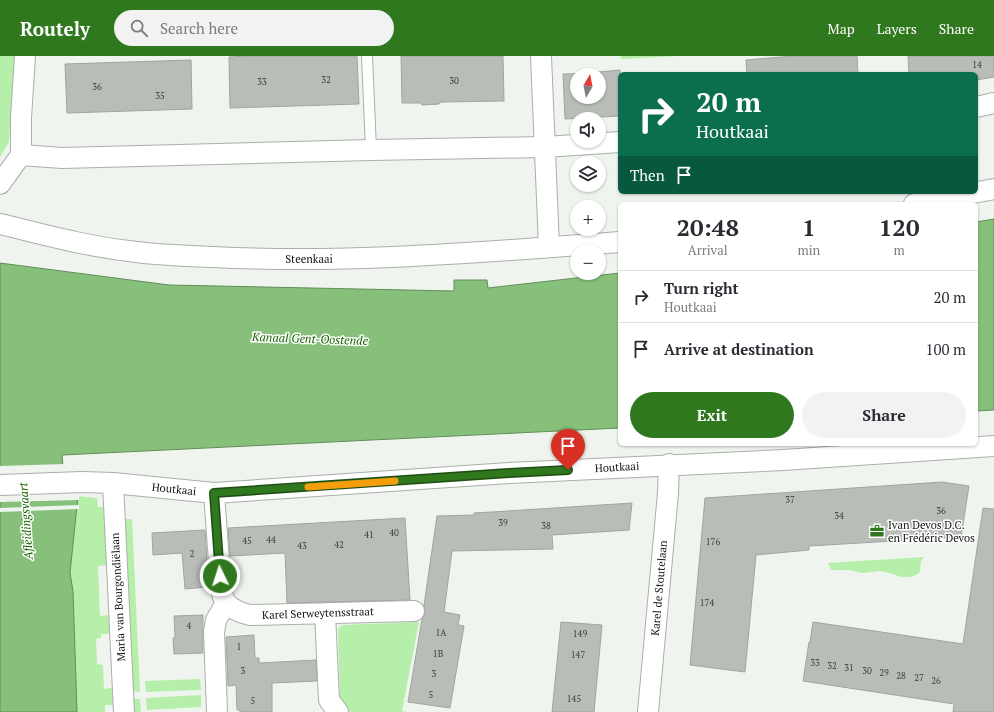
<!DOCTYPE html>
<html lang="en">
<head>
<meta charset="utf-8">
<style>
  body { margin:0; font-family:"PT Serif",serif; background:#f2f2f3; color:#2b2b33; height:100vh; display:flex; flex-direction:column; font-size:15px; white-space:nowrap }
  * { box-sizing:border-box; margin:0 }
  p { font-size:13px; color:#7c7c81 }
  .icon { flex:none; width:22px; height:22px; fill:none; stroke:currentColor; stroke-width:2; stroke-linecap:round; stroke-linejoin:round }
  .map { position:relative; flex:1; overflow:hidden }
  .sheet { position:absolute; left:618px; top:146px; width:360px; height:244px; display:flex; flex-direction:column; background:#fff; border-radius:6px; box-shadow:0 1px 3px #0004 }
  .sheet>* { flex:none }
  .guide { position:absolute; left:618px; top:16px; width:360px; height:122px; border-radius:6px; box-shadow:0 1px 3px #0004; background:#0b6e4f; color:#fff; overflow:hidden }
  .needle { width:26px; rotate:10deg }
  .fabs { position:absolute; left:570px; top:12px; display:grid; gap:8px }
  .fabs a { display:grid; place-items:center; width:36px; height:36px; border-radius:50%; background:#fff; box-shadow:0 1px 3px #0004; font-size:20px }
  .pin { position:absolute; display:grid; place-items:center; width:34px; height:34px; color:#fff; margin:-41px -17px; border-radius:50% 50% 50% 0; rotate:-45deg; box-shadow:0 0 4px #0007 }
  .pin .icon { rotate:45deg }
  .me { position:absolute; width:44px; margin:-22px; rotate:356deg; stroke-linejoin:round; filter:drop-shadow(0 0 3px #0008) }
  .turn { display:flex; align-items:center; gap:14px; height:84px; padding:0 12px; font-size:18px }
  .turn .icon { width:52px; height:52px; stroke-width:2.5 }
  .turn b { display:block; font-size:28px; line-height:34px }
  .then { display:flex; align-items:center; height:38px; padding:0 12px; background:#0003; gap:8px; font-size:15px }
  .eta { display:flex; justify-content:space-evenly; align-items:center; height:68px; text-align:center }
  .eta b { font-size:24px; font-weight:700; line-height:28px }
  .cta { display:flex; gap:8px; margin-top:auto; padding:8px 12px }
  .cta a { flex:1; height:46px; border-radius:24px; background:#2f781d; color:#fff; font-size:16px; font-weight:700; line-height:46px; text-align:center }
  .cta a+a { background:#f2f2f3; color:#2b2b33 }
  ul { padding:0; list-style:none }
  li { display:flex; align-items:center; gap:12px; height:52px; padding:0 12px; border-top:1px solid #e1e1e2 }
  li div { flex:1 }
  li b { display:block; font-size:15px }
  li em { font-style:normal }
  header { display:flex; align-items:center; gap:24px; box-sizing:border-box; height:56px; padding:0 20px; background:#2f781d; color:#fff }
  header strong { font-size:19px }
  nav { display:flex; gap:22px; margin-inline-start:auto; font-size:14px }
  .search { width:280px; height:36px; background:#f2f2f3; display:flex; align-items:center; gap:10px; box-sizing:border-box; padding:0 14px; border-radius:22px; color:#7c7c81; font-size:15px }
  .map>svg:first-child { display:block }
  .green { fill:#b5efa9 }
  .water { fill:#86c07a; stroke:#638c5a }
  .pier { fill:#eff5ee }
  .building { fill:#b8beb7; stroke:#a0a59f; fill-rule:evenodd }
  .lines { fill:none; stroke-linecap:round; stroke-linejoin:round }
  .lane-casing { stroke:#aaafa9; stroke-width:12 }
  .street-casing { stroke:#aaafa9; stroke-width:22 }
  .lane { stroke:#fff; stroke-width:10 }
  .street { stroke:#fff; stroke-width:20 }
  .route-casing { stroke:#1f4e13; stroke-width:10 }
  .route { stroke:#2f781d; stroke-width:7 }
  .slow { stroke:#f59e0b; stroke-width:7 }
  .labels { text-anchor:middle; stroke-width:3; stroke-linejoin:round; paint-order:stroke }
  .number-label { font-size:9px; fill:#3c3e3a }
  .street-label { font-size:11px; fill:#121411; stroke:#fff }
  .poi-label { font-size:11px; fill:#121411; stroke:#fff; text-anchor:start }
  .water-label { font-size:12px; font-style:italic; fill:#186500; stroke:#fff }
</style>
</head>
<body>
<header>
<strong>Routely</strong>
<div class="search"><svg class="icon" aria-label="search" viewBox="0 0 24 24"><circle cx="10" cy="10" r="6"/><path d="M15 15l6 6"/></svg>Search here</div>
<nav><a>Map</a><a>Layers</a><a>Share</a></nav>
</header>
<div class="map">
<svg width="994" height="656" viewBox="0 0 994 656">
  <rect width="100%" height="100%" fill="#eff5ee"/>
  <path class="green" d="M0,0H15L9,86L0,101Z
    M621,0H679L621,3Z
    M78,440L97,442L98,451H104L107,509L98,510L100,560L109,559L110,578H101V582L96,583L97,608L103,609L104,633L112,632L113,649H105V656H77L73,535L70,517Z
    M124,463H132L140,636L133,635Z
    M924,501L921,505L920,516L916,519L910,521H901L890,517L880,515L862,517L850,514H831L828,507Z
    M419,566L402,655L407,656H350L340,643L338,573L342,569Z
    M200,623L201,634L146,636L145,625Z
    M201,639V651L147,654L146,642Z
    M133,643H140L141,656H133Z"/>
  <path class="water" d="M994,163V354L976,355V166Z
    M0,207L169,229L454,235V224H487L488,232L620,217V372L62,399L64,421L78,440L70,517L73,535L77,656H0Z"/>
  <path class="pier" d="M65,408L66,420L79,438V444L0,446V410Z
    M79,449V453L0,456V452Z"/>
  <path class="building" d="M250,0H357L359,48L230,52L229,1Z
    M401,0H503L504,45L441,46L439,48L422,49L420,47H402Z
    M793,0H857L858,18H747L746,4Z
    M908,0H994V21L976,24V18H909Z
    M191,4L192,53L67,57L65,8Z
    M620,14V60L565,63L563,18L598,17V16ZM577,19H599V41H577Z
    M942,426L969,430L961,481L809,490V494L756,499L745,616L690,609L705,442Z
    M632,447L629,474L552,479L553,493L452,495L444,556L460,559L458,569L464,570L450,652L408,646L422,563L424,560L425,555L424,549L437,460L474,459V457L491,456H492Z
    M983,452L994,453V656H953L954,648L803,625L809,586H810L813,566L963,588Z
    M405,462L410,544L287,547L285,497L230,500L228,472Z
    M205,474L207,505V531L185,533L182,497L153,499L152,477Z
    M203,559V597L174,598L173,582L175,581L174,560Z
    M561,566L602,569L594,656H552Z
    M254,579L255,602H259V607L316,604L317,625L272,627V656H240V654H237L236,629L228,630L226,581Z"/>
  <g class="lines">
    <defs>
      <path id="lane" d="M367,0L371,94"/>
      <path id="street" d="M541,0L549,191
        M976,51L994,47
        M21,99L62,102L371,94L545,91L620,86
        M0,128L21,99V62L25,0
        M914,148L994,133
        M0,168C42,178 85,190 129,195C156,199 185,200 213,201C349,208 485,196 620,186
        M113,427L124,656
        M0,429L82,426L113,427L214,437L509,417L783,404L994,390
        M214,437L221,533L223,541L226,547L216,564L214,576L217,656
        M226,547C233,554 240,557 250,559L414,555
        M325,557L329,644L338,656
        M648,656L668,437L669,408"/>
    </defs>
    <use href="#lane" class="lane-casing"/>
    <use href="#street" class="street-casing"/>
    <use href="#lane" class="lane"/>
    <use href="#street" class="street"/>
  </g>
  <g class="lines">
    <defs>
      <path id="route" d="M220,520L214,437L509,417L568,414"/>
    </defs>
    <use href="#route" class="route-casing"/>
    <use href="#route" class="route"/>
    <path class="slow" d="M308,431L395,425"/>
  </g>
  <defs>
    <symbol id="office-bare" viewBox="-9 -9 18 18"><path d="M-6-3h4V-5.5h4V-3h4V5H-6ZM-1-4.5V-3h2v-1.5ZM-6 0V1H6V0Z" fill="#2f781d" stroke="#fff" stroke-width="2.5" paint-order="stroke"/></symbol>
  </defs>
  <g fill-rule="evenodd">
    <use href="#office-bare" x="867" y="465" width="20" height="20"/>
  </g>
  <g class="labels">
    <g class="number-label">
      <text x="977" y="12">14</text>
      <text x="326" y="27">32</text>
      <text x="454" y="28">30</text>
      <text x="262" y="29">33</text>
      <text x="97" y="34">36</text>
      <text x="160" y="43">35</text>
      <text x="790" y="447">37</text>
      <text x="941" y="458">36</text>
      <text x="839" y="463">34</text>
      <text x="503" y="470">39</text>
      <text x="546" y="473">38</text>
      <text x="394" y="480">40</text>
      <text x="369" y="482">41</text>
      <text x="271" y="487">44</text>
      <text x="247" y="488">45</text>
      <text x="713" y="489">176</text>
      <text x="339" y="492">42</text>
      <text x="302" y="493">43</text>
      <text x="192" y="501">2</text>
      <text x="707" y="550">174</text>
      <text x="189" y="573">4</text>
      <text x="441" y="580">1A</text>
      <text x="580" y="581">149</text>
      <text x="239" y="594">1</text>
      <text x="438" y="601">1B</text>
      <text x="578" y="602">147</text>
      <text x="815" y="610">33</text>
      <text x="832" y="613">32</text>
      <text x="849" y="615">31</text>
      <text x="243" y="618">3</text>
      <text x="867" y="618">30</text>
      <text x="884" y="620">29</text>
      <text x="434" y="621">3</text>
      <text x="901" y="623">28</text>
      <text x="919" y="625">27</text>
      <text x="936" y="628">26</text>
      <text x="431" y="642">5</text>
      <text x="574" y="646">145</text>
      <text x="253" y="648">5</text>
    </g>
    <g class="street-label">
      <text x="309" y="207">Steenkaai</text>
      <text transform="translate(617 411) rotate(-3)" y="4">Houtkaai</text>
      <text transform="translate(174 433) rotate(6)" y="4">Houtkaai</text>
      <text transform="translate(659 532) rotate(-85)" y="4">Karel de Stoutelaan</text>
      <text transform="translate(118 541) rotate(-93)" y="4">Maria van Bourgondiëlaan</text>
      <text transform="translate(318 557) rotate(-2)" y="4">Karel Serweytensstraat</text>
    </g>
    <g class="poi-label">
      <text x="888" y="473">Ivan Devos D.C.<tspan x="888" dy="13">en Frédéric Devos</tspan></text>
    </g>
    <g class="water-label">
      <text transform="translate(310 283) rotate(2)" y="4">Kanaal Gent-Oostende</text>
      <text transform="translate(26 465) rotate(-94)" y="4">Afleidingsvaart</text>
    </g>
  </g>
</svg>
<div class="fabs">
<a><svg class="needle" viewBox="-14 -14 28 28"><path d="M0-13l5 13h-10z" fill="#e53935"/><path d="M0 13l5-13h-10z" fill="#7c7c81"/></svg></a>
<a><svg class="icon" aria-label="sound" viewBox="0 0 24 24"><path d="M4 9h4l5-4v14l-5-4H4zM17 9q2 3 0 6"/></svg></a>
<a><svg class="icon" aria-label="layers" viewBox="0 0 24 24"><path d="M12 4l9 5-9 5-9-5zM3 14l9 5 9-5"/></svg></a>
<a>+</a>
<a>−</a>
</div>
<div class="pin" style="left:568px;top:414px;background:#d93025"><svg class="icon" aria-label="arrive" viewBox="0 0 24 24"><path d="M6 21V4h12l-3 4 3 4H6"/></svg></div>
<svg class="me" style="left:220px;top:520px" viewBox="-20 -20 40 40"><circle r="17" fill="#2f781d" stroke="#fff" stroke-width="3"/><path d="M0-11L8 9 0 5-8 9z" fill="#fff"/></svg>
<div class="guide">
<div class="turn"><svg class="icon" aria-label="right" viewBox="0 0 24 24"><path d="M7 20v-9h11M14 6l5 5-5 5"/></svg><div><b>20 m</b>Houtkaai</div></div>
<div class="then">Then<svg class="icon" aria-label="arrive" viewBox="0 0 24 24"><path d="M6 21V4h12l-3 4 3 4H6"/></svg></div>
</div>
<section class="sheet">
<div class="eta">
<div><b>20:48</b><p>Arrival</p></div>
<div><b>1</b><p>min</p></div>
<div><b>120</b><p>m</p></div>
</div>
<ul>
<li><svg class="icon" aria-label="right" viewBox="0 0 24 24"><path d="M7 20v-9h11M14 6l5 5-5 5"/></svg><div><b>Turn right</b><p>Houtkaai</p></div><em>20 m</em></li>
<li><svg class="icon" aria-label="arrive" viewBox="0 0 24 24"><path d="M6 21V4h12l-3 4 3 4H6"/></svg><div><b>Arrive at destination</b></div><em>100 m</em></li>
</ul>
<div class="cta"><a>Exit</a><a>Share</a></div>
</section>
</div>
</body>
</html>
